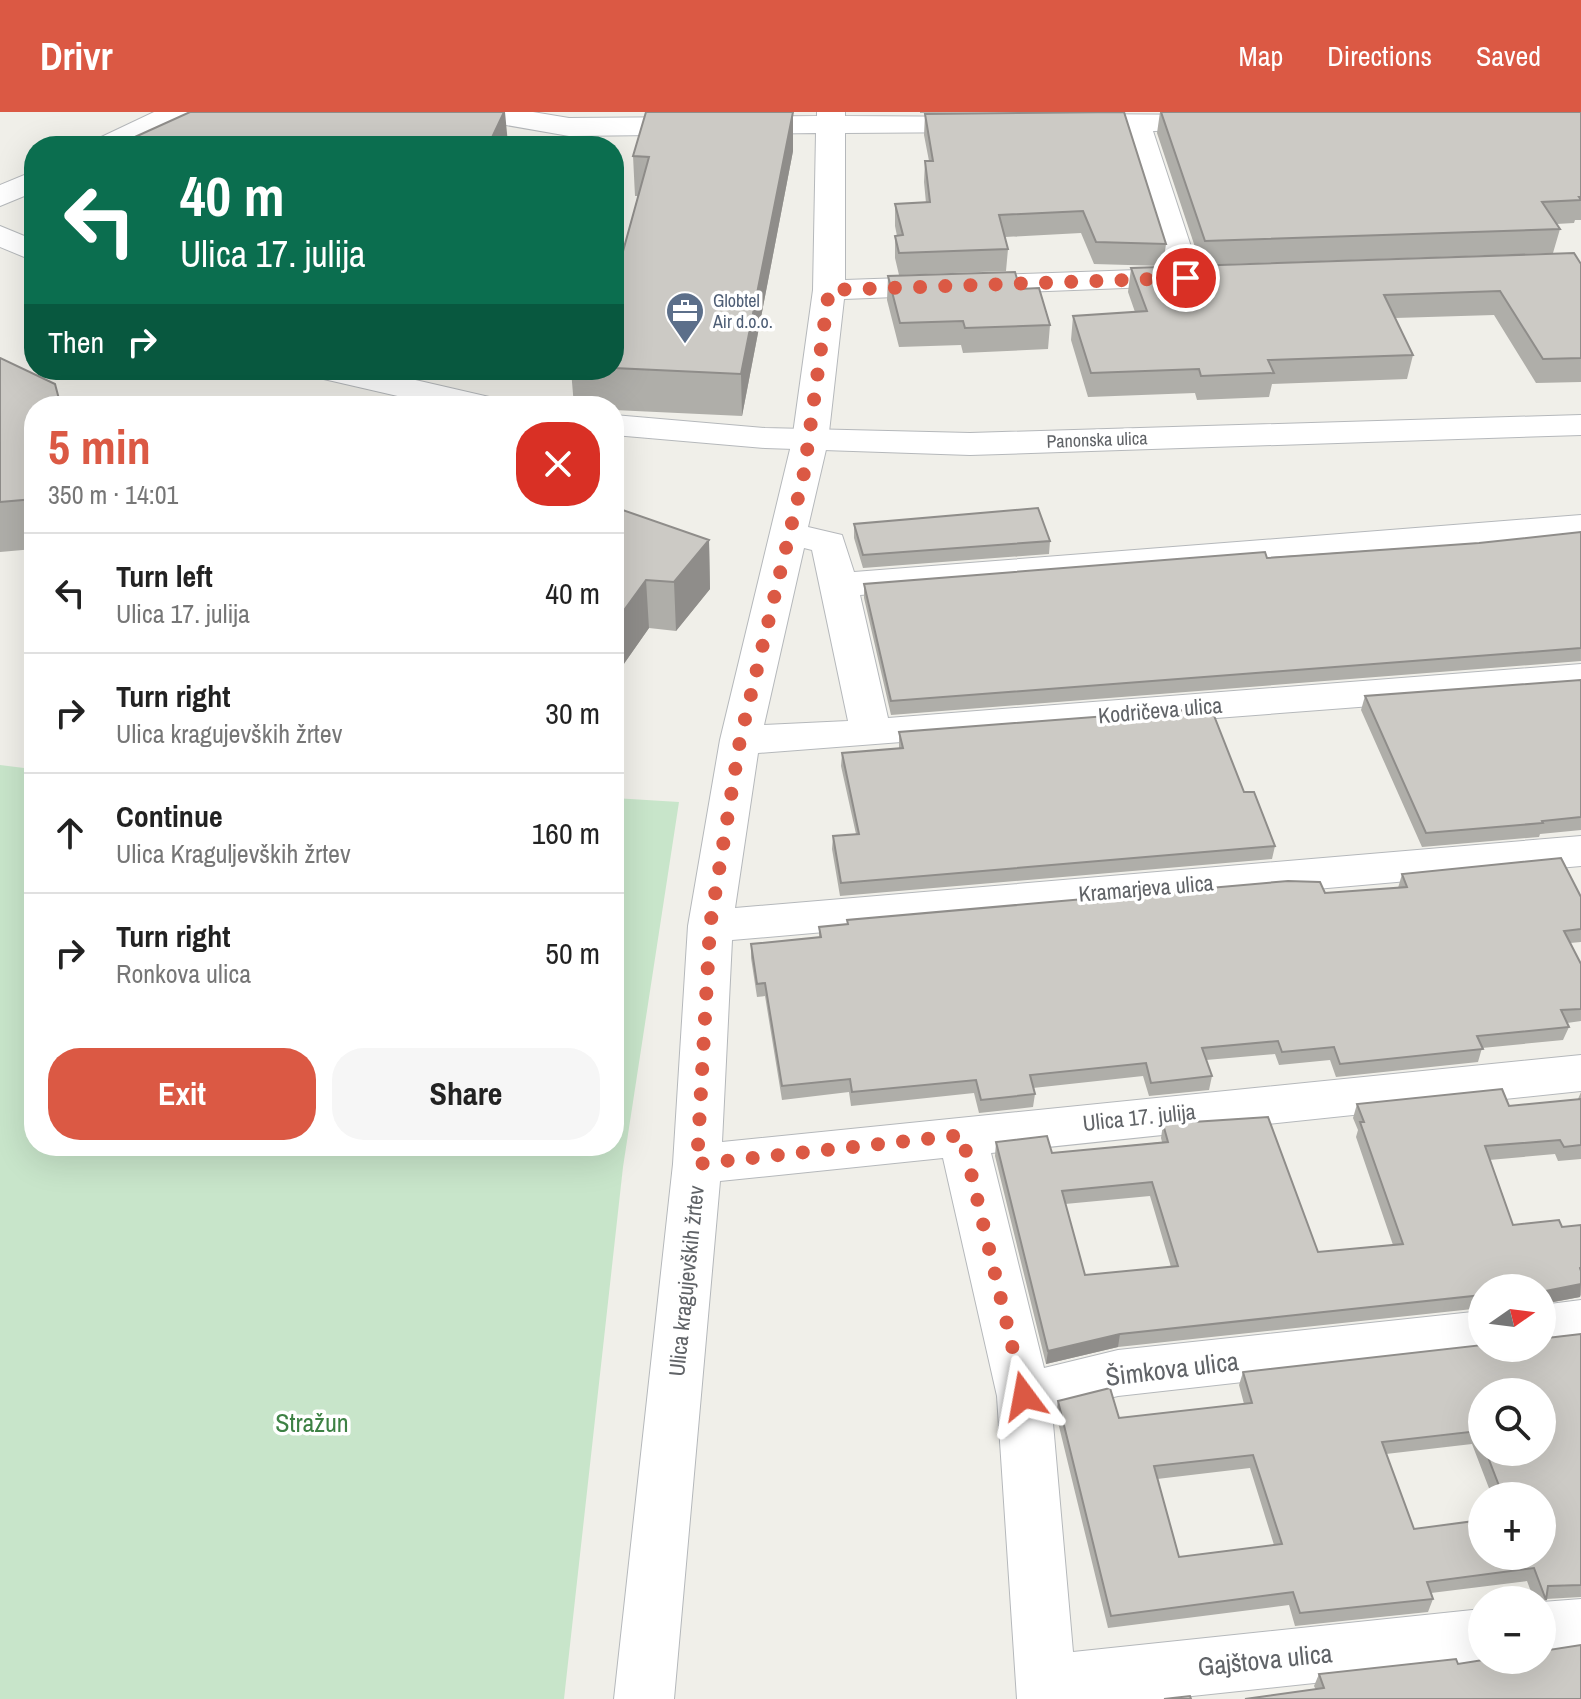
<!DOCTYPE html>
<html lang="en">
<head>
<meta charset="utf-8">
<style>
  body { margin:0; font-family:"Archivo Narrow",sans-serif; background:#f6f6f6; color:#222; height:100vh; display:flex; flex-direction:column; font-size:30px; white-space:nowrap }
  * { box-sizing:border-box; margin:0 }
  p { font-size:26px; color:#767676 }
  .icon { flex:none; width:44px; height:44px; fill:none; stroke:currentColor; stroke-width:2; stroke-linecap:round; stroke-linejoin:round }
  .map { position:relative; flex:1; overflow:hidden }
  .sheet { position:absolute; left:24px; top:284px; width:600px; height:760px; display:flex; flex-direction:column; background:#fff; border-radius:32px; box-shadow:0 8px 32px #0002 }
  .sheet>* { flex:none }
  .top-card { position:absolute; left:24px; top:24px; width:600px; height:244px; border-radius:32px; box-shadow:0 8px 32px #0002; background:#0b6e4f; color:#fff; overflow:hidden }
  .needle { width:52px; rotate:76deg }
  .buttons { position:absolute; left:1468px; top:1162px; display:grid; gap:16px }
  .buttons a { display:grid; place-items:center; width:88px; height:88px; border-radius:50%; background:#fff; box-shadow:0 8px 32px #0002; font-size:40px }
  .pin { position:absolute; display:grid; place-items:center; width:68px; height:68px; color:#fff; margin:-34px; border:4px solid #fff; border-radius:50%; box-shadow:0 2px 8px #0007 }
  .me { position:absolute; width:88px; margin:-44px; rotate:347deg; stroke-linejoin:round; filter:drop-shadow(0 0 6px #0008) }
  .turn { display:flex; align-items:center; gap:28px; height:168px; padding:0 24px; font-size:36px }
  .turn .icon { width:104px; height:104px; stroke-width:2.5 }
  .turn b { display:block; font-size:56px; line-height:68px }
  .then { display:flex; align-items:center; height:76px; padding:0 24px; background:#0003; gap:16px; font-size:30px }
  .round { display:grid; place-items:center; flex:none; width:84px; height:84px; border-radius:32px; background:#f6f6f6 }
  .head { display:flex; align-items:center; justify-content:space-between; height:136px; padding:0 24px }
  h1 { font-size:48px; font-weight:800; line-height:60px; color:#db5944 }
  .cta { display:flex; gap:16px; margin-top:auto; padding:16px 24px }
  .cta a { flex:1; height:92px; border-radius:32px; background:#db5944; color:#fff; font-size:32px; font-weight:800; line-height:92px; text-align:center }
  .cta a+a { background:#f6f6f6; color:#222 }
  ul { padding:0; list-style:none }
  li { display:flex; align-items:center; gap:24px; height:120px; padding:0 24px; border-top:2px solid #e0e0e0 }
  li div { flex:1 }
  li b { display:block; font-size:30px }
  li em { font-style:normal }
  header { display:flex; align-items:center; gap:48px; box-sizing:border-box; height:112px; padding:0 40px; background:#db5944; color:#fff }
  header strong { font-size:38px }
  nav { display:flex; gap:44px; margin-inline-start:auto; font-size:28px }
  .map>svg:first-child { display:block }
  .green { fill:#c8e5ca }
  .lines { fill:none; stroke-linecap:round; stroke-linejoin:round }
  .minor-casing { stroke:#b5b8bb; stroke-width:2 }
  .tertiary-casing { stroke:#b5b8bb; stroke-width:2 }
  .minor { fill:#fff; fill-rule:evenodd }
  .tertiary { fill:#fff; fill-rule:evenodd }
  .wall { fill:#afaea9; fill-rule:evenodd }
  .shaded-wall { fill:#8f8d8a }
  .building { fill:#cccac5; stroke:#8f8d8a; stroke-width:2; fill-rule:evenodd }
  .route { stroke:#db5944; stroke-width:14; stroke-dasharray:0 25.2 }
  .labels { text-anchor:middle; stroke-width:7; stroke-linejoin:round; paint-order:stroke }
  .far-service-label { font-size:18px; fill:#4e5e75; stroke:#fff; text-anchor:start }
  .far-street-label { font-size:18px; fill:#606367; stroke:#fff }
  .street-label { font-size:22px; fill:#606367; stroke:#fff }
  .near-street-label { font-size:26px; fill:#606367; stroke:#fff }
  .near-park-label { font-size:26px; fill:#3d8144; stroke:#fff }
</style>
</head>
<body>
<header>
<strong>Drivr</strong>
<nav><a>Map</a><a>Directions</a><a>Saved</a></nav>
</header>
<div class="map">
<svg width="1581" height="1587" viewBox="0 0 1581 1587">
  <rect width="100%" height="100%" fill="#f0efe9"/>
  <path class="green" d="M34,650V1034H614V686L679,690L623,1055L564,1587H0V653L24,656Z"/>
  <g class="lines">
    <defs>
      <path id="minor" d="M154,0H191L187,6L128,34H90L95,28Z
        M469,0H533L569,6L817,4V0H845V4L993,5L997,11L993,17L983,20L845,21V168L1167,157L1124,19L1058,17L1054,11L1058,5L1068,2L1229,3L1233,9L1229,15L1219,18L1153,19L1199,159L1207,166L1202,173L844,187L828,329L808,415L842,423L854,460L1581,403V425L860,483L888,606L1581,552V578L758,641L735,796L1581,724V754L732,828L722,1030L1581,943V979L991,1041L1044,1256L1118,1238L1482,1199V1236H1501L1482,1243L1118,1284L1052,1300L1073,1540L1482,1497V1548H1494L1482,1553L1164,1587H1017L997,1284L943,1046L720,1069L674,1587H614L673,1052L688,814L720,628L792,329L813,178L816,21L569,24L483,9L473,6ZM804,436L812,438L848,609L764,613Z
        M34,59V80L0,94V73Z
        M1581,1188V1232L1542,1237L1539,1236H1542V1193Z
        M1581,1487V1541L1542,1546V1490Z"/>
      <path id="tertiary" d="M0,114L34,128V149L0,135Z
        M310,258H372L498,287L503,294H441L315,265Z
        M614,303L765,316L970,321L1581,303V323L970,343L765,336L614,323Z"/>
    </defs>
    <use href="#minor" class="minor-casing"/>
    <use href="#tertiary" class="tertiary-casing"/>
    <use href="#minor" class="minor"/>
    <use href="#tertiary" class="tertiary"/>
  </g>
  <path class="wall" d="M793,0V39L742,304L614,298V294H574L571,258H614V161H617L638,84H635L633,44Z
    M920,0H1031L920,1Z
    M1160,0H1581V108H1575L1574,111L1556,112L1560,117L1553,141L1201,153L1157,21Z
    M925,2L1166,132L1163,154L1094,152L1081,121L1005,125L1008,137L1006,159L899,163L895,146V124H897L895,114V92L926,91L924,70L925,49H929L924,23Z
    M1581,152V270L1536,271L1494,203L1395,206L1413,243L1407,267L1272,272L1269,285L1197,288L1195,281L1088,285L1071,228L1073,204L1135,200L1128,180L1131,156Z
    M888,164L1020,177L1050,213L1048,237L963,241L961,233L899,235L887,188Z
    M0,246L34,294V437L0,440Z
    M614,395L709,428L710,477L676,519L649,516L614,566Z
    M854,412L1050,429L1049,442L863,456L854,426Z
    M1581,420V549L891,603L864,486V472L1479,431Z
    M1581,568V718L1540,722L1539,725L1422,735L1361,598L1365,584Z
    M899,620L1244,680L1275,734L1272,747L840,784L832,737L833,724L856,722L841,654L842,641L899,636Z
    M1402,762L1581,785V830L1570,831L1581,852V909L1567,911L1569,915L1563,928L1482,936L1478,950L1336,965L1330,948L1279,953L1275,942L1206,948L1212,964L1209,978L1149,984L1143,964L1033,976L1035,982L1033,995L979,1001L974,981L851,994L849,980L782,988L765,884L757,885L751,846V832L819,826V815L847,813V808L1325,781L1398,776Z
    M1581,980V1047L1558,1049L1555,1042L1489,1048L1513,1113L1562,1115L1581,1113V1183L1580,1185L1544,1192L1542,1222L1547,1226L1581,1222V1485L1546,1487L1542,1495V1488H1534L1527,1469L1431,1481L1433,1487L1428,1500L1295,1514L1289,1493L1108,1516L1056,1302L1058,1289L1119,1306L1244,1292L1239,1273L1243,1260L1542,1236L1482,1176V1196L1118,1235L1046,1252L995,1044L996,1030L1052,1041L1162,1030L1161,1026L1163,1012L1318,1140L1393,1133L1356,1025L1358,1018L1353,1006L1357,992L1509,994L1578,987ZM1150,1084L1171,1155L1085,1163L1065,1092ZM1482,1280L1542,1340H1482ZM1472,1332L1492,1384H1542L1482,1444L1414,1417L1386,1342ZM1250,1356L1274,1433L1179,1445L1157,1367Z
    M1458,1552L1316,1578L1314,1574L1319,1562Z"/>
  <path class="shaded-wall" d="M504,0H505L508,32L507,34H488Z
    M793,0V39L742,304L741,262Z
    M709,428L710,477L676,519L674,470Z
    M646,468L649,516L614,566V512Z
    M1581,1172L1580,1185L1542,1192L1545,1179Z
    M1120,1222L1118,1235L1046,1252L1048,1239Z"/>
  <path class="building" d="M190,0H504L488,34H115Z
    M646,0H793L741,262L614,256V161H617L649,45L633,44Z
    M1124,0L1166,132L1096,130L1083,99L999,103L1008,137L899,141L895,124L903,123L895,92L930,90L925,49H933L925,2Z
    M1161,0H1581V85H1579L1581,88L1542,90L1560,117L1205,129Z
    M1574,141L1581,152V246L1543,247L1500,179L1384,183L1413,243L1268,248L1274,261L1201,264L1199,257L1091,261L1073,204L1147,199L1131,156Z
    M1015,160L1020,177L1039,176L1050,213L965,216L963,209L900,211L888,164Z
    M0,246L55,272L59,287L58,294H34V387L0,390Z
    M614,395L709,428L674,470L646,468L614,512Z
    M1038,396L1050,429L863,443L854,412Z
    M1581,420V536L891,589L864,472L1265,440L1267,446L1479,431Z
    M1581,568V705L1542,709L1543,711L1426,721L1365,584Z
    M1211,596L1244,680H1254L1275,734L841,771L833,724L859,722L842,641L903,636L899,620Z
    M1561,746L1581,785V817L1564,819L1581,852V897L1561,898L1569,915L1477,924L1483,937L1340,952L1334,935L1282,940L1278,929L1202,936L1212,964L1151,971L1146,951L1030,963L1035,982L981,988L976,968L852,980L850,967L782,974L765,871L757,872L751,832L821,825L819,815L848,812L847,808L1288,769L1320,770L1325,781L1407,775L1402,762Z
    M1502,977L1509,994L1581,987V1033L1564,1035L1560,1028L1485,1034L1513,1113L1559,1108L1562,1115L1581,1113V1155L1580,1156L1581,1159V1172L1545,1179L1542,1222L1547,1226L1581,1222V1473L1548,1474L1546,1488L1534,1456L1427,1470L1433,1487L1300,1501L1293,1480L1111,1504L1058,1289L1110,1276L1119,1306L1252,1291L1243,1260L1482,1233V1236H1542V1176H1482V1183L1120,1222L1048,1239L996,1030L1047,1024L1052,1041L1168,1030L1163,1012L1268,1005L1318,1140L1403,1132L1360,1010H1364L1357,992ZM1152,1070L1178,1154L1085,1163L1062,1079ZM1482,1280H1542V1340H1486L1503,1384H1542V1444H1482V1408L1414,1417L1382,1330L1478,1319L1482,1330ZM1253,1343L1282,1432L1179,1445L1154,1354Z
    M1581,1533V1587H1245L1324,1576L1319,1562L1456,1547L1458,1552L1483,1548H1542V1539Z
    M1190,1584L1191,1587H1164Z"/>
  <g class="lines">
    <path class="route" d="M1024,1284L962,1023L697,1052L710,814L740,628L804,361L829,178L1186,166"/>
  </g>
  <defs>
    <symbol id="office-pin" viewBox="-11 -11 22 30"><path d="M0 17L-7.5 6A9.5 9.5 0 1 1 7.5 6Z" fill="#5c6f8a" stroke="#fff"/><path d="M-6-3h4V-5.5h4V-3h4V5H-6ZM-1-4.5V-3h2v-1.5ZM-6 0V1H6V0Z" fill="#fff"/></symbol>
  </defs>
  <g fill-rule="evenodd">
    <use href="#office-pin" x="663" y="177" width="44" height="60"/>
  </g>
  <g class="labels">
    <g class="far-service-label">
      <text x="713" y="195">Globtel<tspan x="713" dy="21">Air d.o.o.</tspan></text>
    </g>
    <g class="far-street-label">
      <text transform="translate(1097 328) rotate(-2)" y="6">Panonska ulica</text>
    </g>
    <g class="street-label">
      <text transform="translate(1160 598) rotate(-5)" y="8">Kodričeva ulica</text>
      <text transform="translate(1146 776) rotate(-5)" y="8">Kramarjeva ulica</text>
      <text transform="translate(1139 1005) rotate(-6)" y="8">Ulica 17. julija</text>
      <text transform="translate(686 1169) rotate(-84)" y="8">Ulica kragujevških žrtev</text>
    </g>
    <g class="near-street-label">
      <text transform="translate(1172 1257) rotate(-7)" y="9">Šimkova ulica</text>
      <text transform="translate(1265 1548) rotate(-6)" y="9">Gajštova ulica</text>
    </g>
    <g class="near-park-label">
      <text x="312" y="1320">Stražun</text>
    </g>
  </g>
</svg>
<div class="buttons">
<a><svg class="needle" viewBox="-14 -14 28 28"><path d="M0-13l5 13h-10z" fill="#e53935"/><path d="M0 13l5-13h-10z" fill="#767676"/></svg></a>
<a><svg class="icon" aria-label="search" viewBox="0 0 24 24"><circle cx="10" cy="10" r="6"/><path d="M15 15l6 6"/></svg></a>
<a>+</a>
<a>−</a>
</div>
<div class="pin" style="left:1186px;top:166px;background:#d93025"><svg class="icon" aria-label="arrive" viewBox="0 0 24 24"><path d="M6 21V4h12l-3 4 3 4H6"/></svg></div>
<svg class="me" style="left:1024px;top:1284px" viewBox="-20 -20 40 40"><path d="M0-17L14 15 0 8-14 15z" fill="#db5944" stroke="#fff" stroke-width="4"/></svg>
<div class="top-card">
<div class="turn"><svg class="icon" aria-label="left" viewBox="0 0 24 24"><path d="M17 20v-9H6M10 6l-5 5 5 5"/></svg><div><b>40 m</b>Ulica 17. julija</div></div>
<div class="then">Then<svg class="icon" aria-label="right" viewBox="0 0 24 24"><path d="M7 20v-9h11M14 6l5 5-5 5"/></svg></div>
</div>
<section class="sheet">
<div class="head"><div><h1>5 min</h1><p>350 m · 14:01</p></div><a class="round" style="background:#d93025;color:#fff"><svg class="icon" aria-label="close" viewBox="0 0 24 24"><path d="M6 6l12 12M18 6L6 18"/></svg></a></div>
<ul>
<li><svg class="icon" aria-label="left" viewBox="0 0 24 24"><path d="M17 20v-9H6M10 6l-5 5 5 5"/></svg><div><b>Turn left</b><p>Ulica 17. julija</p></div><em>40 m</em></li>
<li><svg class="icon" aria-label="right" viewBox="0 0 24 24"><path d="M7 20v-9h11M14 6l5 5-5 5"/></svg><div><b>Turn right</b><p>Ulica kragujevških žrtev</p></div><em>30 m</em></li>
<li><svg class="icon" aria-label="ahead" viewBox="0 0 24 24"><path d="M12 20V5M6 11l6-6 6 6"/></svg><div><b>Continue</b><p>Ulica Kraguljevških žrtev</p></div><em>160 m</em></li>
<li><svg class="icon" aria-label="right" viewBox="0 0 24 24"><path d="M7 20v-9h11M14 6l5 5-5 5"/></svg><div><b>Turn right</b><p>Ronkova ulica</p></div><em>50 m</em></li>
</ul>
<div class="cta"><a>Exit</a><a>Share</a></div>
</section>
</div>
</body>
</html>
